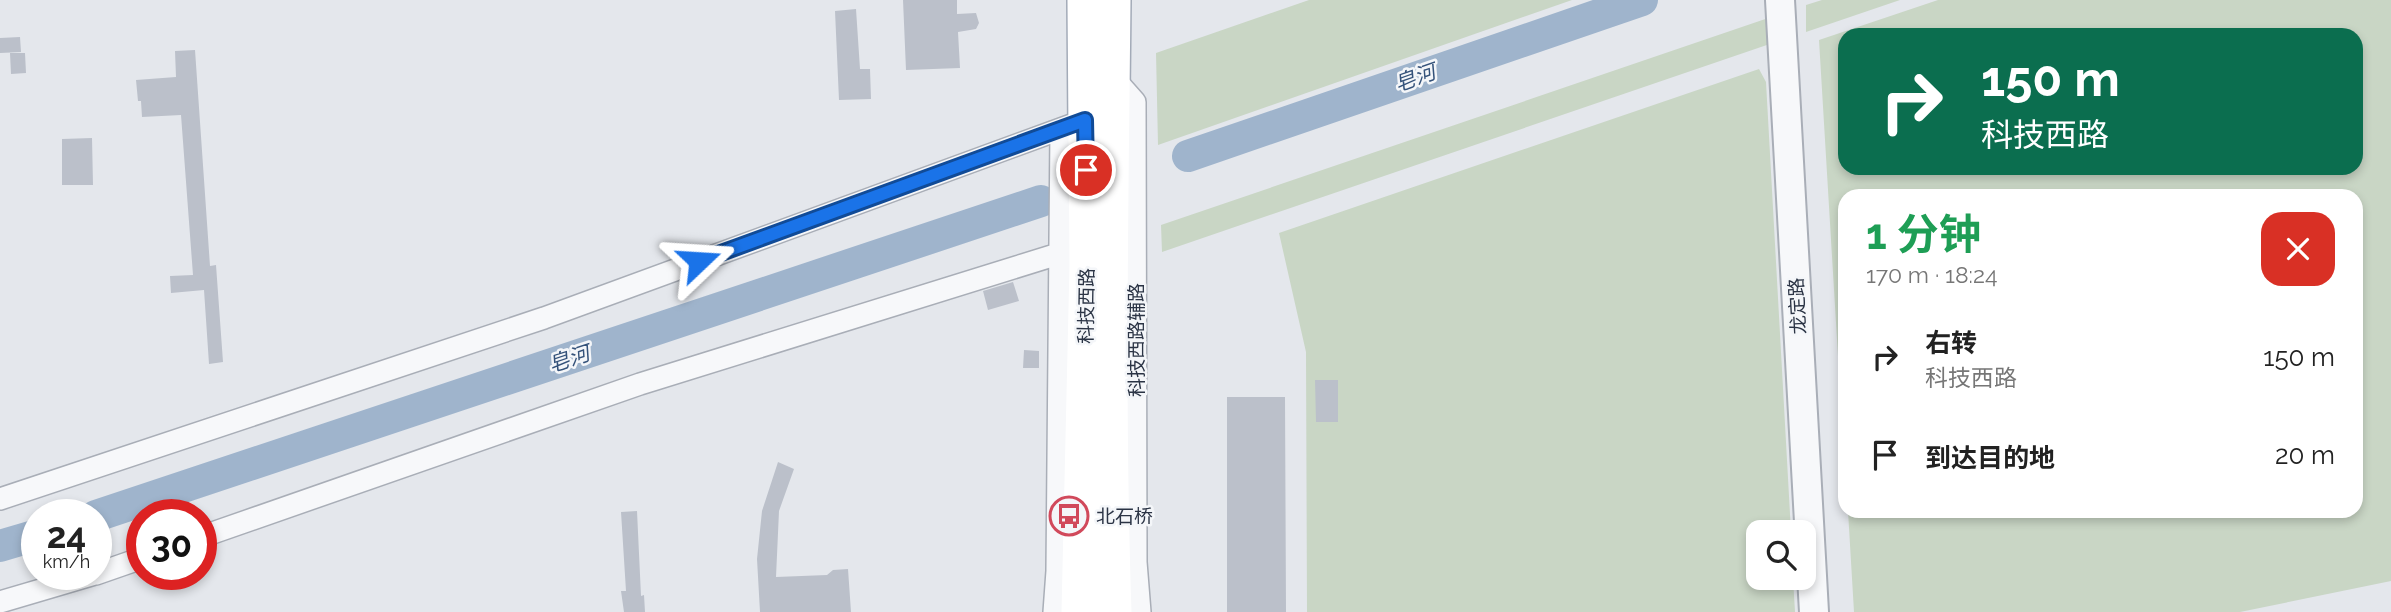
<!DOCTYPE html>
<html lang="zh">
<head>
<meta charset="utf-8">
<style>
  body { margin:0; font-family:Raleway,"Noto Sans SC",sans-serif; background:#f2f2f2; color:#222; height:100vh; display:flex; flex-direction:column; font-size:26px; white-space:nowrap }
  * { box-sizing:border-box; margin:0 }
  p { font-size:23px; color:#767676 }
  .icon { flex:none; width:38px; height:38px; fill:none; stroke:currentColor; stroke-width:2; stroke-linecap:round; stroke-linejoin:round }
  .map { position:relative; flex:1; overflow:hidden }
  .details { position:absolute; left:1838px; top:189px; width:525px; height:329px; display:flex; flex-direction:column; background:#fff; border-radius:21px; box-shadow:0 4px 10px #0003 }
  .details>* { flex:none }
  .banner { position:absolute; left:1838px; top:28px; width:525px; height:147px; border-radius:21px; box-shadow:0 4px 10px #0003; background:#0b6e4f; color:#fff; overflow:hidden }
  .fabs { position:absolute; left:1746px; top:520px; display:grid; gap:14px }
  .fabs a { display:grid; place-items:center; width:70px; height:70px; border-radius:14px; background:#fff; box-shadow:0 4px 10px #0003; font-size:35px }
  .speed { position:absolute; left:21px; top:499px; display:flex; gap:14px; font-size:35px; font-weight:700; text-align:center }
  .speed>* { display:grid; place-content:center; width:91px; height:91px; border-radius:50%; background:#fff; box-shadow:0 4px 10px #0003; line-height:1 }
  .speed small { font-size:18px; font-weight:400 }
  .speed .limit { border:10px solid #d22; background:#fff; color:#111 }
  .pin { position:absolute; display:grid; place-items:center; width:60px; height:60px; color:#fff; margin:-30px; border:4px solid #fff; border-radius:50%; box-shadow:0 2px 7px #0007 }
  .me { position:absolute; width:77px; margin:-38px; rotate:70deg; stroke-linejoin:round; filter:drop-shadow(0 0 5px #0008) }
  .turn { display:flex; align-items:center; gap:24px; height:147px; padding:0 28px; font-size:32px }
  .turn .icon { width:91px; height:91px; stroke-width:2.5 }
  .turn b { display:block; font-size:49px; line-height:60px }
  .round { display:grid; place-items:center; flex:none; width:74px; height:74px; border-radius:21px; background:#f2f2f2 }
  .summary { display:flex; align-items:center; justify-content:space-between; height:119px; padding:0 28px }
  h1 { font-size:42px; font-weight:700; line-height:52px; color:#1e9e55 }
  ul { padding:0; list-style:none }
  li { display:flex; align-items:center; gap:21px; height:98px; padding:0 28px }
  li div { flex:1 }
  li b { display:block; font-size:26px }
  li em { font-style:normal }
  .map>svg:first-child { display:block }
  .green { fill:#c9d6c5; fill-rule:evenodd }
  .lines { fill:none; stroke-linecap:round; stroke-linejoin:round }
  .river { stroke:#9fb4cc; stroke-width:32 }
  .building { fill:#bbc0ca }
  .minor-casing { stroke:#a9aeb7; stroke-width:24 }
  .tertiary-casing { stroke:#a9aeb7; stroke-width:32 }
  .primary-casing { stroke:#a3abb8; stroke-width:38 }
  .minor { stroke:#f7f8fa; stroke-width:21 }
  .tertiary { stroke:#f7f8fa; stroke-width:28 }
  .primary { stroke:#fff; stroke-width:35 }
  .route-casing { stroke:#114b97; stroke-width:18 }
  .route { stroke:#1a73e8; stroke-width:12 }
  .labels { text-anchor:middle; stroke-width:5; stroke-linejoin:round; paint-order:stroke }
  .street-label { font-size:19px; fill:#2b3445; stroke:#f4f6f9 }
  .poi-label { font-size:19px; fill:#2b3445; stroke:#f4f6f9; text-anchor:start }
  .water-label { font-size:21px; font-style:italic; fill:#34527a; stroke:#f4f6f9 }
</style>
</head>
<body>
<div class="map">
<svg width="2391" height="612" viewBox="0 0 2391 612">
  <rect width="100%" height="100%" fill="#e4e7ec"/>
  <path class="green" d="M1309,0H1572L1158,145L1156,53Z
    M1822,0H1900L1806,32V5Z
    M1938,0H2391V581L2240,612H1854L1848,511H2356V196H1844V456L1819,40ZM2356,35V168H1844V35Z
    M1792,10L1793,36L1162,252L1161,225Z
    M1759,69L1766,82L1791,532H1759V578H1793L1795,612H1307L1306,352L1279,233Z"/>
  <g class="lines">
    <path class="river" d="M1188,156L1642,0
      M96,516L1041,201
      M0,546L37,535"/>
  </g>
  <path class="building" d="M903,0H957V14L976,13L979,23L976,29L958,32L960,68L906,70Z
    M856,9L860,69H870L871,99L839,100L835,11Z
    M20,37L21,52L0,53V38Z
    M195,50L210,266L216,265L223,362L209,364L204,290L171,293L170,276L193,275L181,115L142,117L141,101H138L136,80L176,77L175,51Z
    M10,53H25L26,73L11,74Z
    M92,138L93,185H62V139Z
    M1013,282L1019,301L988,310L983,291Z
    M1024,350L1039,351V368H1023Z
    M1315,380H1338V422H1316Z
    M1227,397H1285L1286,612H1227Z
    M778,462L794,469L779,511L776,577L827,575L833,570L848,569L851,612H760L757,559L762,511Z
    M637,511L641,596L644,595L645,612H624L621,591H626L621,512Z"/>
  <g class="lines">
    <defs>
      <path id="minor" d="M1112,76L1135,102L1136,562L1140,612
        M0,499L544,318L1085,120
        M201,537L640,384L1087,245
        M96,574L142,558
        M0,602L95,574
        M1054,612L1057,571L1061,129"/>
      <path id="tertiary" d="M1780,0L1814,612"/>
      <path id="primary" d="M1113,0C1111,204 1107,408 1114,612
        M1079,612L1087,265L1085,0"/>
    </defs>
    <use href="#minor" class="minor-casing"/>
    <use href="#tertiary" class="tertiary-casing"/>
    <use href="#primary" class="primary-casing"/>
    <use href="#minor" class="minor"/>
    <use href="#tertiary" class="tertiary"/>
    <use href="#primary" class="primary"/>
  </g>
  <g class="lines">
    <defs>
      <path id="route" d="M699,261L1085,120L1086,170"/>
    </defs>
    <use href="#route" class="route-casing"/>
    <use href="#route" class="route"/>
  </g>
  <defs>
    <symbol id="bus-ring" viewBox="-11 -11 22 22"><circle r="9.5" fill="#f4f6f9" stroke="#d1495b" stroke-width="1.5"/><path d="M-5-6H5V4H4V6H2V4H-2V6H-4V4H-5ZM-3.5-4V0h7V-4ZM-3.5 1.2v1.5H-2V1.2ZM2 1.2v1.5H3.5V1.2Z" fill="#d1495b"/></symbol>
  </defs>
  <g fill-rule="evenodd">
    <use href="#bus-ring" x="1047" y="494" width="44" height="44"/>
  </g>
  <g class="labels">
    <g class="street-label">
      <text transform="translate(1086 306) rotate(-89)" y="7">科技西路</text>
      <text transform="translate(1797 306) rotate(-93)" y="7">龙定路</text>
      <text transform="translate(1136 340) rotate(-90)" y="7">科技西路辅路</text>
    </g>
    <g class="poi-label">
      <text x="1096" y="523">北石桥</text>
    </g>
    <g class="water-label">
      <text transform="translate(1415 78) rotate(-19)" y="7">皂河</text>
      <text transform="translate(569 359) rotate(-18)" y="7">皂河</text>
    </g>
  </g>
</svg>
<div class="fabs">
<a><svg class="icon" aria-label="search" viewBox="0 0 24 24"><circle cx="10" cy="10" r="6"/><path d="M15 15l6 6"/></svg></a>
</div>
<div class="speed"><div>24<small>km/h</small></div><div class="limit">30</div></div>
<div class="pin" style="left:1086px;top:170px;background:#d93025"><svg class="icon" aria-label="arrive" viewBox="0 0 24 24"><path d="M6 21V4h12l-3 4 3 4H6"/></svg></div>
<svg class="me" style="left:699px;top:261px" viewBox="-20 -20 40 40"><path d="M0-17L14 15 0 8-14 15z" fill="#1a73e8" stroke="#fff" stroke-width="4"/></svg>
<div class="banner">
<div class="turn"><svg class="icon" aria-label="right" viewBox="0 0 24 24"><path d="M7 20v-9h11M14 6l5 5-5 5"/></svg><div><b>150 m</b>科技西路</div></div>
</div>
<section class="details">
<div class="summary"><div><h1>1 分钟</h1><p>170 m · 18:24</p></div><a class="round" style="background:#d93025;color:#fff"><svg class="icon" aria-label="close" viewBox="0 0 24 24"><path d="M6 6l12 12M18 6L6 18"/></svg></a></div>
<ul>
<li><svg class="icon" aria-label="right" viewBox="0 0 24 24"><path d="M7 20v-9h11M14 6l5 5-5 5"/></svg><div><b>右转</b><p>科技西路</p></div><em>150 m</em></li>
<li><svg class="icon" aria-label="arrive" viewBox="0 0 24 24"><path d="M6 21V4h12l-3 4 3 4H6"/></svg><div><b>到达目的地</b></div><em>20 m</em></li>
</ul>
</section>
</div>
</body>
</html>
